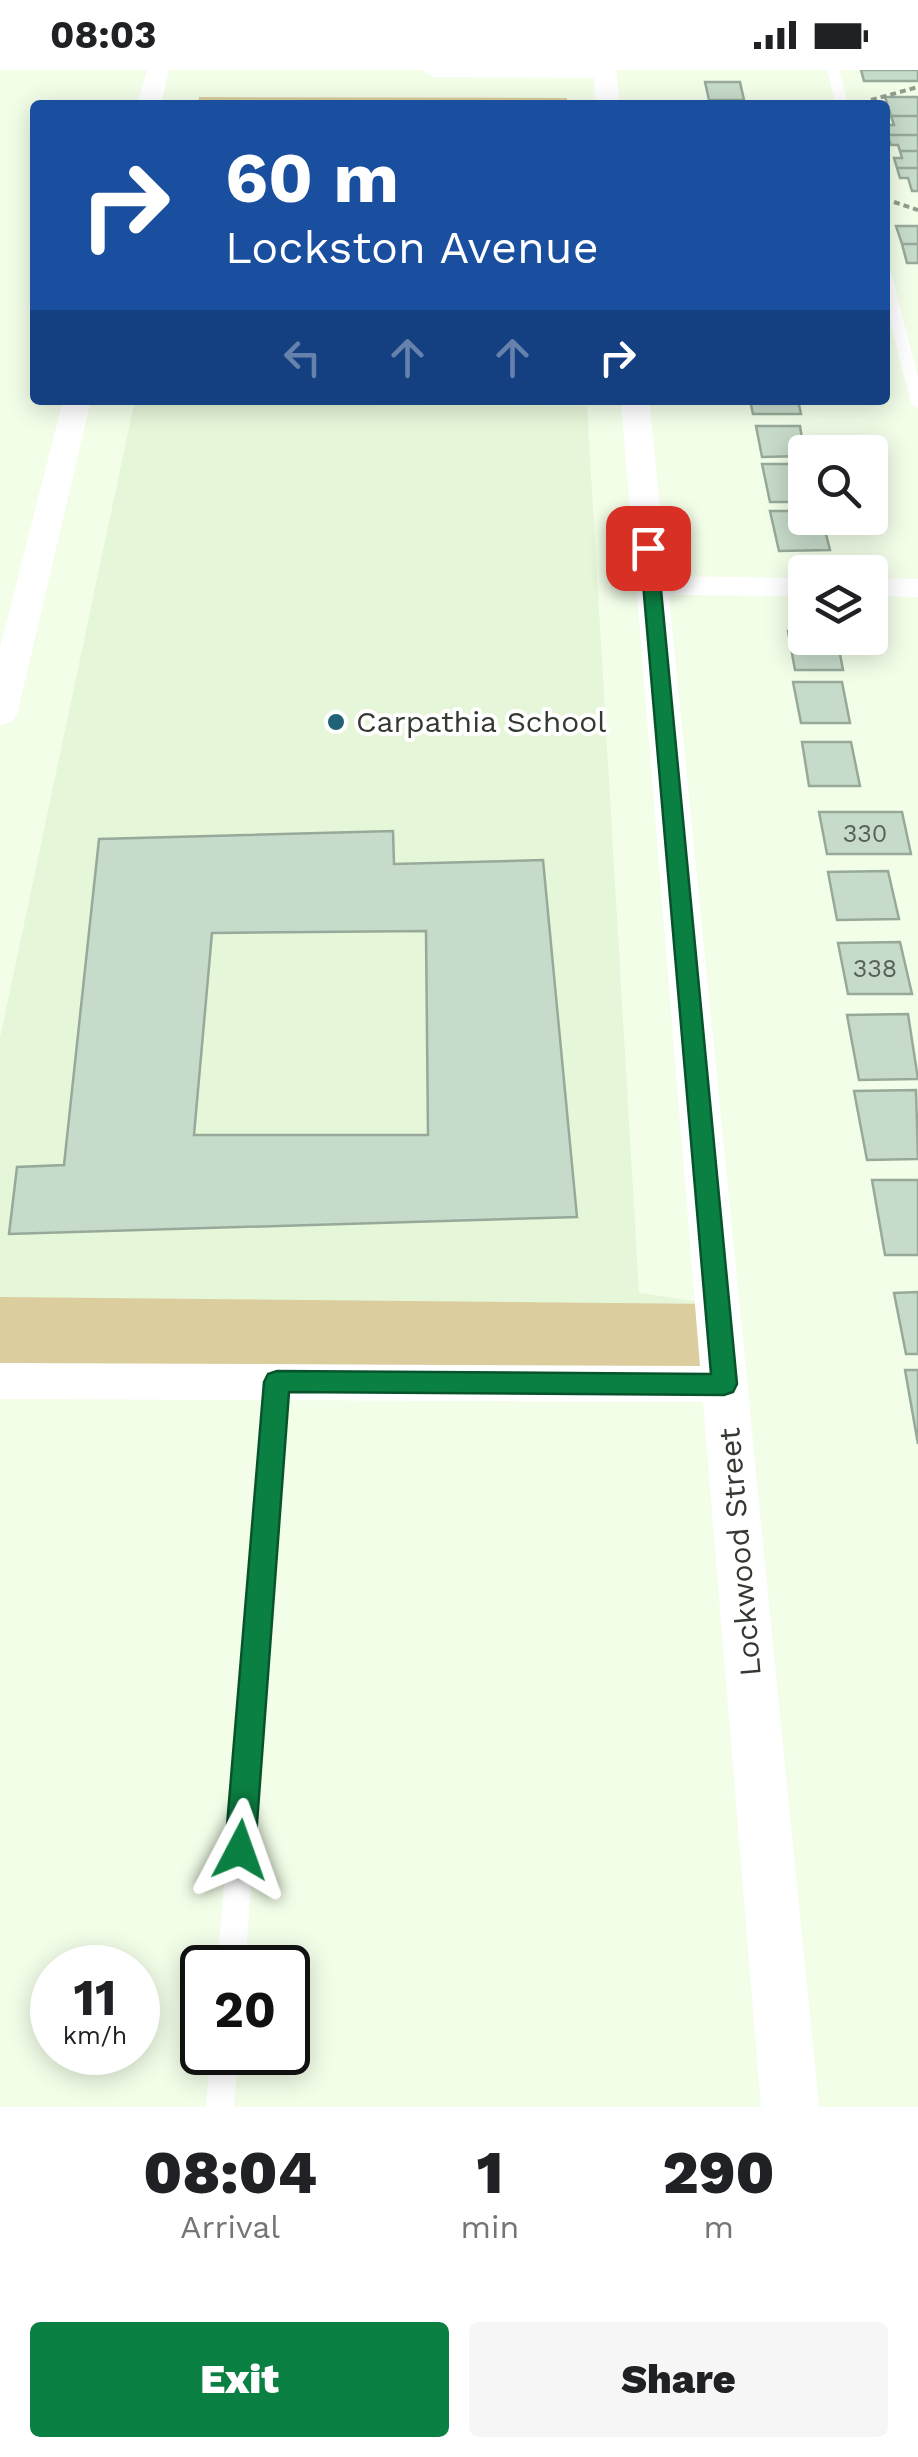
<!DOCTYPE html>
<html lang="en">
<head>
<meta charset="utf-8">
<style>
  body { margin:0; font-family:"Work Sans",sans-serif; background:#f6f6f6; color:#202124; height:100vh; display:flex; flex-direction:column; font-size:38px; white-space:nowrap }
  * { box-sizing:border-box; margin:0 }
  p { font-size:32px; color:#757577 }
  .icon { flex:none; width:55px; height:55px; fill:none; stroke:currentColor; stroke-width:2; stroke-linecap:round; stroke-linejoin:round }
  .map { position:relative; height:2037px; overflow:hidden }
  .details { display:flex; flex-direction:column; background:#fff; flex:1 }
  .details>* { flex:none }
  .banner { position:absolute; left:30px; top:30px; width:860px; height:305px; border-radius:10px; box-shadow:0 5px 25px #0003; background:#1a4fa0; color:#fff; overflow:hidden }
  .tools { position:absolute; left:788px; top:365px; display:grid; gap:20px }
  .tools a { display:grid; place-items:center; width:100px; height:100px; border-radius:10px; background:#fff; box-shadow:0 5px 25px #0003; font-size:50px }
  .speed { position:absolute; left:30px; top:1875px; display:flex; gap:20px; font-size:50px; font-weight:700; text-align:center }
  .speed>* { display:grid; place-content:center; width:130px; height:130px; border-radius:50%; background:#fff; box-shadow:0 5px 25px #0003; line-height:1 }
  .speed small { font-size:25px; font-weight:400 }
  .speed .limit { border:5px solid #111; border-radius:15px; background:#fff; color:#111 }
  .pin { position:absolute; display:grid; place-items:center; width:85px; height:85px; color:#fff; margin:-42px; border-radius:20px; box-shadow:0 5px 15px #0006 }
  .me { position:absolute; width:110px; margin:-55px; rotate:4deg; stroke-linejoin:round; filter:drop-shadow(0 0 8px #0008) }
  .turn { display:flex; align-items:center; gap:35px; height:210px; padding:0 30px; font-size:45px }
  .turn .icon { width:130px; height:130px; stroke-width:2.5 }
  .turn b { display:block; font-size:70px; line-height:85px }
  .lanes { display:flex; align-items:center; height:95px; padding:0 30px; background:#0003; justify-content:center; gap:50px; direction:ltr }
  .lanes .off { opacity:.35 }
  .eta { display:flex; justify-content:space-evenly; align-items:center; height:170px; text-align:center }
  .eta b { font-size:60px; font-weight:800; line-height:70px }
  .action { display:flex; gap:20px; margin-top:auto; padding:20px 30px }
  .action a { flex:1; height:115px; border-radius:10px; background:#0b8043; color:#fff; font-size:40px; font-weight:800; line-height:115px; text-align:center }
  .action a+a { background:#f6f6f6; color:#202124 }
  .status { display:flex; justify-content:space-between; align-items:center; height:70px; padding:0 50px; background:#fff; direction:ltr }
  .status svg { height:28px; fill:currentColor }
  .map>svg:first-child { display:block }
  .built { fill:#e6f6d9 }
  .green { fill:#dbcd9d }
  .building { fill:#c7dbca; stroke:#97aa99; stroke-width:2.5; fill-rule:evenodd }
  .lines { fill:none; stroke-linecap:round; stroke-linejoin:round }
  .path { stroke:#929b8c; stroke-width:4; stroke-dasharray:6 4; stroke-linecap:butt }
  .lane { fill:#fff; fill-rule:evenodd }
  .street { fill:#fff; fill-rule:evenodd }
  .route { fill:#0b8043; stroke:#07532c; stroke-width:2.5 }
  .poi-dot { fill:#216276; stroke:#fff; stroke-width:4 }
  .labels { text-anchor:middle; stroke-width:8; stroke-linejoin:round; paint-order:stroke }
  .number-label { font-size:25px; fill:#596257 }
  .poi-label { font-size:30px; fill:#343931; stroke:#fff; text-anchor:start }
  .street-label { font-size:30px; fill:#343931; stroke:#fff }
</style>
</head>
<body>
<div class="status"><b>08:03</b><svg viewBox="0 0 49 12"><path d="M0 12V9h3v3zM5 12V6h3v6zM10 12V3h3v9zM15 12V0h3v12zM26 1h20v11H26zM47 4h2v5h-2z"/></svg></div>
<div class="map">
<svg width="918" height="2037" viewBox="0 0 918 2037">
  <rect width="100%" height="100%" fill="#f2fee8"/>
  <path class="built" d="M134,334L587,336L639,1223L716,1234L0,1311V968Z"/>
  <path class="green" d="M199,27L567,28V35H198Z
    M134,330H581L582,334L134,332Z
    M0,1227L716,1234L724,1314L0,1311Z"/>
  <path class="building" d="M861,0H918V11H864Z
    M705,12H740L744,30H709Z
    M885,27H918V46H891Z
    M891,46H918V65H887L885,55H894Z
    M887,65H918V81H900L898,75H891Z
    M900,81H918V98H897L894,88H902Z
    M897,98H918V121H912L908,108H900Z
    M896,156H918V174H902Z
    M902,174H918V193H907Z
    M750,330H798L801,344H753Z
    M756,356H800L805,386L762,387Z
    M762,394H805V432H770Z
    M770,441H805V448H822L830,480L779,481Z
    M788,561H805V568H837L843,600H795Z
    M793,612H842L850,653H801Z
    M802,672H851L860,716H809Z
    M819,742H902L911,784H827Z
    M393,761L394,794L543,790L577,1147L9,1164L17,1097L64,1095L99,769ZM426,861L428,1065H194L212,863Z
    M888,801L899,849L837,850L828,802Z
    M900,872L912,924H848L838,873Z
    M908,944L918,1009L859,1010L847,945Z
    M916,1020L918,1089L867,1090L854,1021Z
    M872,1110H918V1185H885Z
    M918,1222V1284H906L894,1223Z
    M905,1300H918V1374Z"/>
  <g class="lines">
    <path class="path" d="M871,30L918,17
      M894,132L918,140"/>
    <path class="lane" d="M827,0H839L848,35H836Z
      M885,201L892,205L918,307V338L911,334L885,231Z
      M277,1303L285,1306L288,1312L245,1898H217L266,1312L269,1306Z
      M210,1982H238L234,2037H206Z"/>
    <path class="street" d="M147,0H169L161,35H137Z
      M422,0H616L620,35H596L594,8L433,7Z
      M63,330H91L17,645L12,652L0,655V578Z
      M621,330H649L667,506L805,508V526L669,525L819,2037H761L703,1332L0,1329V1293L700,1296Z
      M870,508L918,509V527L870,526Z"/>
  </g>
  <path class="route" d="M648,473L657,478L737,1314L733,1322L724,1325L289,1322L255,1780L251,1790L240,1795L230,1790L225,1780L264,1312L268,1304L277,1301L711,1304L640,478Z"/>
  <circle class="poi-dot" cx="336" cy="652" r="10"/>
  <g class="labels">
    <g class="number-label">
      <text x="865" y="772">330</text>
      <text x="875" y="907">338</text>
    </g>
    <g class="poi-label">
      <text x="356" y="662">Carpathia School</text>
    </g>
    <g class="street-label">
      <text transform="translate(740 1482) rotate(-95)" y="10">Lockwood Street</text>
    </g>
  </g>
</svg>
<div class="tools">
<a><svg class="icon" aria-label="search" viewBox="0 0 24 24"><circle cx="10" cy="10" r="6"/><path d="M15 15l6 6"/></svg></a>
<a><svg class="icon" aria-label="layers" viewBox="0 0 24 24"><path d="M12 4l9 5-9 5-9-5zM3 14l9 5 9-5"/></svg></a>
</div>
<div class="speed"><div>11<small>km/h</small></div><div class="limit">20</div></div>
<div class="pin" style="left:648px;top:478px;background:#d93025"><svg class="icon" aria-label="arrive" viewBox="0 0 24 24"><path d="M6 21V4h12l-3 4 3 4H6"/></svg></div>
<svg class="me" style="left:240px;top:1780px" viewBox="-20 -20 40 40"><path d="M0-17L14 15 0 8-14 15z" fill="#0b8043" stroke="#fff" stroke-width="4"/></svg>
<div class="banner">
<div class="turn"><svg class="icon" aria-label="right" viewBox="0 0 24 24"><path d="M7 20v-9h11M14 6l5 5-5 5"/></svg><div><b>60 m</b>Lockston Avenue</div></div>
<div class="lanes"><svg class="icon off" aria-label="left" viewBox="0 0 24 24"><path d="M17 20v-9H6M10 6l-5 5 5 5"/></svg><svg class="icon off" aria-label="ahead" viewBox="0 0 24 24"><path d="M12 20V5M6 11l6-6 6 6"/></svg><svg class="icon off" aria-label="ahead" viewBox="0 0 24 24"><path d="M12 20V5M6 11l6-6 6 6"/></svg><svg class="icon" aria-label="right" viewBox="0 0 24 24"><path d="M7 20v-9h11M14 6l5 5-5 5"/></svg></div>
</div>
</div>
<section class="details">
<div class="eta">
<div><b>08:04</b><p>Arrival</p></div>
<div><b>1</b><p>min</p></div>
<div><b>290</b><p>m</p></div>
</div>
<div class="action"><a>Exit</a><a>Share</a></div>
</section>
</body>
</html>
